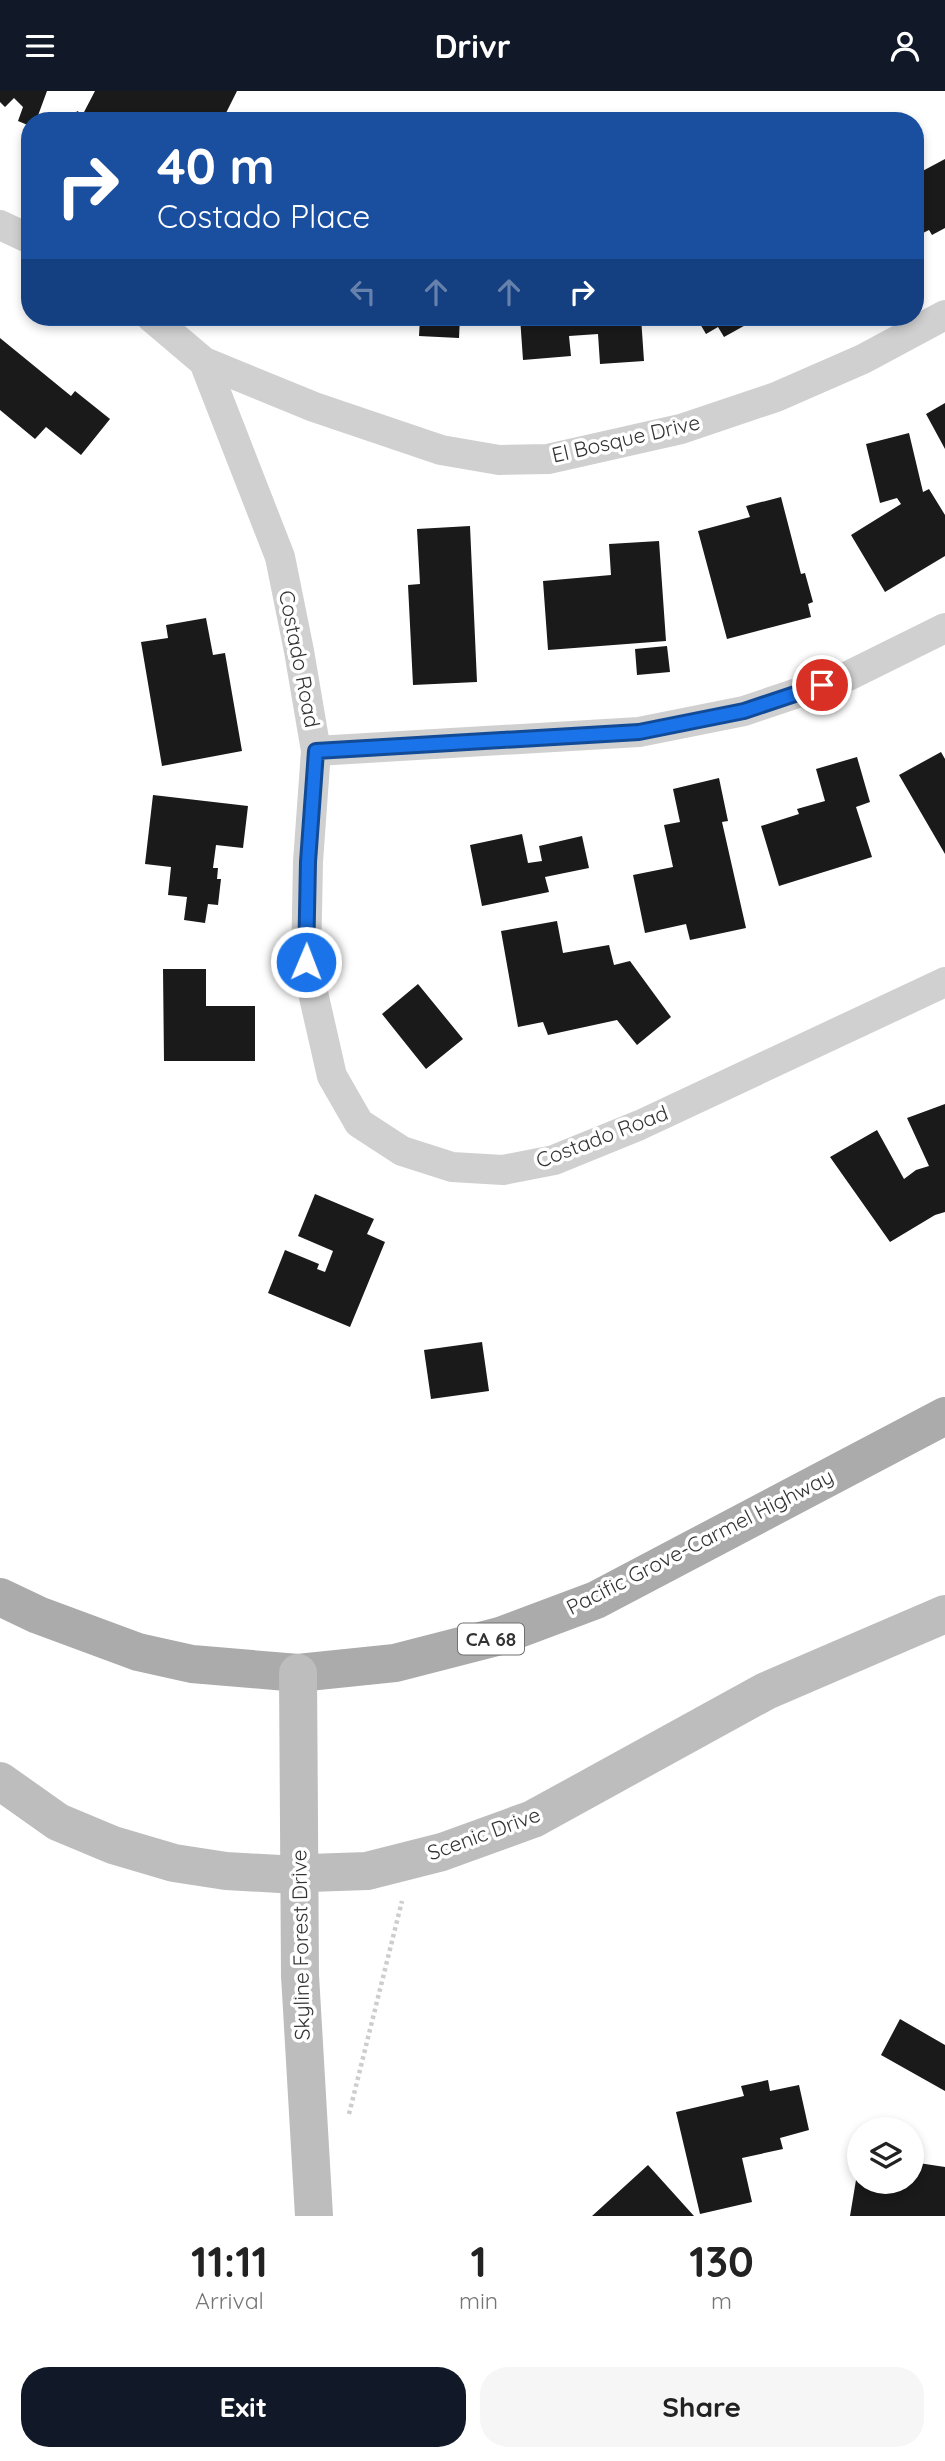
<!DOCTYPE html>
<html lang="en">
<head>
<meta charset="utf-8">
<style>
  body { margin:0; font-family:Quicksand,sans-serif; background:#f6f6f6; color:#222; height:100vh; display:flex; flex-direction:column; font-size:26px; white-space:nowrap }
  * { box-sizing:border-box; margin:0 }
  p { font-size:23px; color:#767676 }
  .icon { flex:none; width:38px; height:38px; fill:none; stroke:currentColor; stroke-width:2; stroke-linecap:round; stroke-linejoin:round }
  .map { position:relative; height:2125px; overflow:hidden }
  .side { display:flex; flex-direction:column; background:#fff; flex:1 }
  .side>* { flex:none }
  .hud { position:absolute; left:21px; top:21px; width:903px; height:214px; border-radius:28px; box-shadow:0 4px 10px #0003; background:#1a4fa0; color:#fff; overflow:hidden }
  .buttons { position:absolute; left:847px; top:2026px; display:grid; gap:14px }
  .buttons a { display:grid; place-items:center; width:77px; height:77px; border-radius:50%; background:#fff; box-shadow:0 4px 10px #0003; font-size:35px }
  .pin { position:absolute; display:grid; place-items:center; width:60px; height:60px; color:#fff; margin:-30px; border:4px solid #fff; border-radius:50%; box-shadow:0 2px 7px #0007 }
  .me { position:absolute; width:77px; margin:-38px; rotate:1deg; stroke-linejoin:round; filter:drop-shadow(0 0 5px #0008) }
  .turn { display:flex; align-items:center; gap:24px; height:147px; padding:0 21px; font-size:32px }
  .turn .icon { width:91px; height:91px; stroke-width:2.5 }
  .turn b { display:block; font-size:49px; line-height:60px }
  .lanes { display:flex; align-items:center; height:66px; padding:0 21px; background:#0003; justify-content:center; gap:35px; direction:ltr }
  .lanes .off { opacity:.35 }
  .eta { display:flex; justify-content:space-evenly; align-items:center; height:119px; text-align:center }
  .eta b { font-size:42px; font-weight:800; line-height:49px }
  .action { display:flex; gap:14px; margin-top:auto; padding:14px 21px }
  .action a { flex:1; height:80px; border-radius:28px; background:#111827; color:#fff; font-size:28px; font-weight:800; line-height:80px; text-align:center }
  .action a+a { background:#f6f6f6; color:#222 }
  header { display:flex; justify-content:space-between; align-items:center; height:91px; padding:0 21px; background:#111827; color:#fff; font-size:32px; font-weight:800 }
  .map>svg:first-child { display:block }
  .building { fill:#1a1a1a }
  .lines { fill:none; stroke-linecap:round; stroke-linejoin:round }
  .path { stroke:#cdcdcd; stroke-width:4.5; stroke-dasharray:3.5 3.5; stroke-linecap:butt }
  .street { stroke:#d0d0d0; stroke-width:30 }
  .secondary { stroke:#bdbdbd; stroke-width:38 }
  .primary { stroke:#ababab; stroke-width:38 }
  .secondary-bridge { stroke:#bdbdbd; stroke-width:38 }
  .route-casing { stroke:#114b97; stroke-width:18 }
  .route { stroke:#1a73e8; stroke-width:12 }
  .labels { text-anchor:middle; stroke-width:7; stroke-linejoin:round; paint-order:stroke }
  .shield { fill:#fff; stroke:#707070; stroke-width:2 }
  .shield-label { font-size:19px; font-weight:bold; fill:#333 }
  .street-label { font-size:21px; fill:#333; stroke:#fff }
</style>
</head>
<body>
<header><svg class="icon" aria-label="menu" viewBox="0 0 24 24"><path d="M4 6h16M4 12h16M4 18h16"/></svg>Drivr<svg class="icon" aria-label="person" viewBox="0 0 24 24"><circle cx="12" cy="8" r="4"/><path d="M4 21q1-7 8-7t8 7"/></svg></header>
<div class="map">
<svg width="945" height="2125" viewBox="0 0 945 2125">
  <rect width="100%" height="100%" fill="#fff"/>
  <path class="building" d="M0,0H47L36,30H30V35L18,30L23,16L14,7L5,16L0,11Z
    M95,0H237L222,30H72L77,20L83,23Z
    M945,68V137L932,144L929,139L915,146V84Z
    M420,226H460L459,247L419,245Z
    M520,226H641L644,270L600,273L598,243L569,245L571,265L523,269Z
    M696,226H760L724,246L718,236L706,243Z
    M0,247L71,305L75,300L110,328L81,364L46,336L35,348L0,319Z
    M945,312V358L926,323Z
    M909,342L923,401L929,398L945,424V465L885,501L851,444L901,413L897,407L880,412L866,353Z
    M781,406L801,483L805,482L813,511L808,513L811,526L727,548L698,440L750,426L746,415Z
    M470,435L477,591L413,594L408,494L420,493L417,438Z
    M659,450L666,550L548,559L543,490L611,484L609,453Z
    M206,527L213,564L225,562L242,660L162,675L141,551L168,547L166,534Z
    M667,555L670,581L637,584L635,558Z
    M941,661L945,668V763L899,684Z
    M857,666L870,711L856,716L872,766L779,795L761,735L799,723L797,718L825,710L816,678Z
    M719,687L728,730L722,731L746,837L690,849L686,833L645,842L633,784L673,776L664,734L680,731L673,698Z
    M153,704L248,715L243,757L216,754L213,777H218L217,788H221L218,814L208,813L205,832L184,829L187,806L168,804L171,776L145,773Z
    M522,743L528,772L542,770L539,755L582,745L589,777L545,786L549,801L482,815L470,754Z
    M557,830L563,862L609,854L614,874L630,870L671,926L637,954L617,929L548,944L543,931L518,936L501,840Z
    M163,878H206V915H255V970H164Z
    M418,893L463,948L426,978L382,923Z
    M945,1013V1121L935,1124L890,1151L830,1066L877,1039L904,1088L916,1079L929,1075L907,1027Z
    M315,1103L374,1128L367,1143L385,1151L350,1236L268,1202L285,1159L319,1173L317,1178L325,1181L333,1160L298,1145Z
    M482,1251L489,1300L431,1308L424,1259Z
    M900,1928L945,1954V2000L881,1964Z
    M768,1989L770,2000L799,1994L809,2039L780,2047L783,2058L742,2067L752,2111L700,2123L676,2021L744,2005L741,1995Z
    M912,2071L945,2076V2125H850L858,2077L859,2091H912Z
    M648,2074L694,2125H592Z"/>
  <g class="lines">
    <path class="path" d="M349,2023L402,1810"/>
    <path class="street" d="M0,134L30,148
      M151,226L204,271L314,316L441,359L499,369L548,368L681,338L776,306L863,268L945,224
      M204,271L280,466L299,560L316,660L308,771L306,871L332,985L359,1032L402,1060L452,1076L503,1079L554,1069L640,1034L945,891
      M316,660L639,641L744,620L848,585L945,537"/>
    <path class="secondary" d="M0,1690L58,1731L113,1754L174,1772L226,1780L280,1783L367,1780L442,1761L533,1728L766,1600L945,1523
      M300,1884L314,2125"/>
    <path class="primary" d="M0,1506L38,1524L138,1561L192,1573L298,1582L395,1572L500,1545L596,1509L945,1325"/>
    <path class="secondary-bridge" d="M298,1582L300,1884"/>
  </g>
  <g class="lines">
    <defs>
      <path id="route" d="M306,871L308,771L316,660L639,641L744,620L822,594"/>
    </defs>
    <use href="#route" class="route-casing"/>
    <use href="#route" class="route"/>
  </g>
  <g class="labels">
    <rect class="shield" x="458" y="1532.5" width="66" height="31" rx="5"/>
    <g class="shield-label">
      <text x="491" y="1555">CA 68</text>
    </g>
    <g class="street-label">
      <text transform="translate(626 348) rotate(-13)" y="7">El Bosque Drive</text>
      <text transform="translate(299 568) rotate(79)" y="7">Costado Road</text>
      <text transform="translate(602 1046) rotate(-21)" y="7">Costado Road</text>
      <text transform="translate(700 1451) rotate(-27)" y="7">Pacific Grove-Carmel Highway</text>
      <text transform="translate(484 1743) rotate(-20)" y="7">Scenic Drive</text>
      <text transform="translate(301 1854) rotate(-91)" y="7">Skyline Forest Drive</text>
    </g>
  </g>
</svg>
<div class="buttons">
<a><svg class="icon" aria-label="layers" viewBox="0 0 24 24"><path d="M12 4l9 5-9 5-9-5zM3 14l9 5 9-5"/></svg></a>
</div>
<div class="pin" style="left:822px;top:594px;background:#d93025"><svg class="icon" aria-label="arrive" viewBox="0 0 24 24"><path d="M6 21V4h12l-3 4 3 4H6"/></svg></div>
<svg class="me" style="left:306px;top:871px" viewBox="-20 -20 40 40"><circle r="17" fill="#1a73e8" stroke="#fff" stroke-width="3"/><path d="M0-11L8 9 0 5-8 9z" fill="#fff"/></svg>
<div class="hud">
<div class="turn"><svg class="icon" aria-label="right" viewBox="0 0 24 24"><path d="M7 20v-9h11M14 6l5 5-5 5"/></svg><div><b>40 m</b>Costado Place</div></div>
<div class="lanes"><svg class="icon off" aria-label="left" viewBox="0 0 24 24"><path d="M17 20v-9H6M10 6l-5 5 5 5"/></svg><svg class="icon off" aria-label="ahead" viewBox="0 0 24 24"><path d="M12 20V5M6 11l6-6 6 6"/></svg><svg class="icon off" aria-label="ahead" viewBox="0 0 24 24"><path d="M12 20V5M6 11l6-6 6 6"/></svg><svg class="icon" aria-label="right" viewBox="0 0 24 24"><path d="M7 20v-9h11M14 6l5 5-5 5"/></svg></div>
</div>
</div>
<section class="side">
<div class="eta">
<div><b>11:11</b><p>Arrival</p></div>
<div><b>1</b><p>min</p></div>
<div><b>130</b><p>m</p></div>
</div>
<div class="action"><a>Exit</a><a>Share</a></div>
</section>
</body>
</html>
